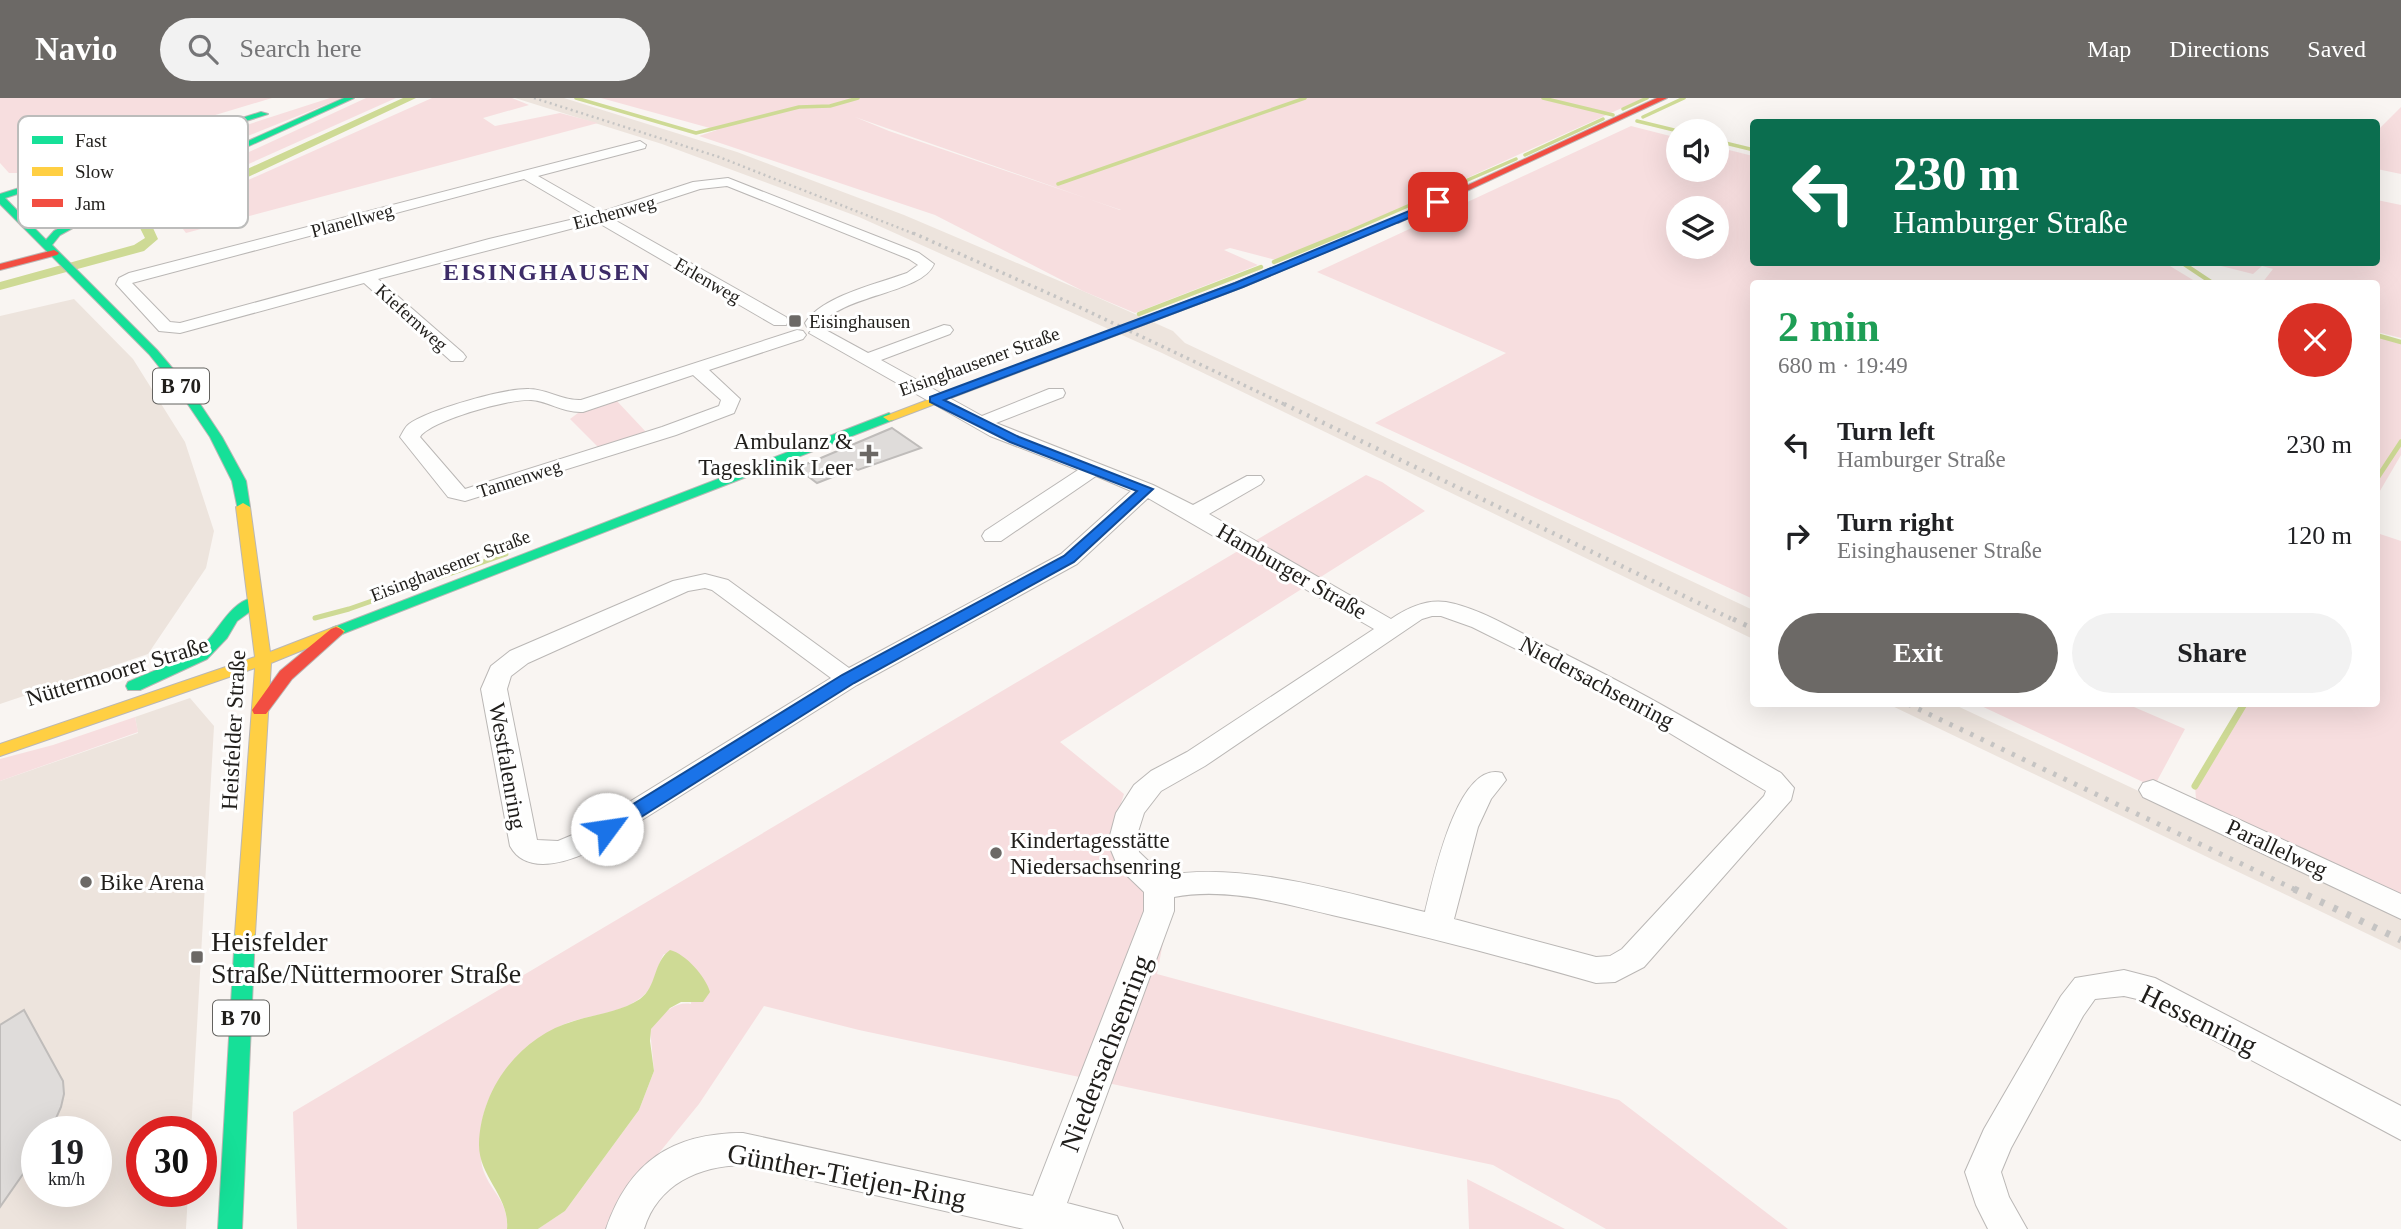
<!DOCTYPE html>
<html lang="en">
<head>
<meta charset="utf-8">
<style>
  body { margin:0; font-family:"Times New Roman",serif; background:#f2f2f2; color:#202124; height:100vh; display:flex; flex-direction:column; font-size:26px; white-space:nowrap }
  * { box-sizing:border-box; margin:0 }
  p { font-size:23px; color:#757577 }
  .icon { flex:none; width:38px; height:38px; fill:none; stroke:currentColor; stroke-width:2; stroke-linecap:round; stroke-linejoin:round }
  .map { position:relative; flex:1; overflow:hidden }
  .sheet { position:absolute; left:1750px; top:182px; width:630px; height:427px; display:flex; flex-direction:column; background:#fff; border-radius:7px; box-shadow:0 7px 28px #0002 }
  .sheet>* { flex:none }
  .banner { position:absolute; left:1750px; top:21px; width:630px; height:147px; border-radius:7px; box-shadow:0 7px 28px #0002; background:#0b6e4f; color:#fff; overflow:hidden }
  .fabs { position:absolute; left:1666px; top:21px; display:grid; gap:14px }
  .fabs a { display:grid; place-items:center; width:63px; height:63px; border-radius:50%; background:#fff; box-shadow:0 7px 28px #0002; font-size:35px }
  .speed { position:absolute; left:21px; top:1018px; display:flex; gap:14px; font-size:35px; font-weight:700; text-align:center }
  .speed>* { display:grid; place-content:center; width:91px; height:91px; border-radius:50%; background:#fff; box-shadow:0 7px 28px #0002; line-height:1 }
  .speed small { font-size:18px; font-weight:400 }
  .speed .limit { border:10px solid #d22; background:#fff; color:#111 }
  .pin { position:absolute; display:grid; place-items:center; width:60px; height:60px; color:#fff; margin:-30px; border-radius:14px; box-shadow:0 4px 10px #0006 }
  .me { position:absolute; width:77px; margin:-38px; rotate:59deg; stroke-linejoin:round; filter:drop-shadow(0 0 5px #0008) }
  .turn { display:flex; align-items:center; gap:24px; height:147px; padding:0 28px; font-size:32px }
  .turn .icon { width:91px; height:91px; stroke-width:2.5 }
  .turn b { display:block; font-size:49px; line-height:60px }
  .round { display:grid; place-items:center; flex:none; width:74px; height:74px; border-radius:37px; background:#f2f2f2 }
  .overview { display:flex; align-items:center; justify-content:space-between; height:119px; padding:0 28px }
  h1 { font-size:42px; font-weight:700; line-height:52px; color:#1e9e55 }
  .cta { display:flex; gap:14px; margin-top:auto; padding:14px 28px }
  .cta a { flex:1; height:80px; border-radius:42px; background:#6c6966; color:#fff; font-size:28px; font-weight:700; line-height:80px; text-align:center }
  .cta a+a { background:#f2f2f2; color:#202124 }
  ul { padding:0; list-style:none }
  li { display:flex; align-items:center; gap:21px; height:91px; padding:0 28px }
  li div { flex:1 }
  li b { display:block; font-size:26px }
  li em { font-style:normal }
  header { display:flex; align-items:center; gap:42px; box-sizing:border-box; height:98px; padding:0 35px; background:#6c6966; color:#fff }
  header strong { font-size:33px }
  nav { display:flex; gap:38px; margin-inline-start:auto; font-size:24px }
  .search { width:490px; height:63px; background:#f2f2f2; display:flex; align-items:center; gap:18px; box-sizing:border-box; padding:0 24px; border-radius:38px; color:#757577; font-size:26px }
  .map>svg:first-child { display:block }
  .built { fill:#ede4dd; fill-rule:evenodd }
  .green { fill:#f7dedf; fill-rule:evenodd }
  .water { fill:#ceda95 }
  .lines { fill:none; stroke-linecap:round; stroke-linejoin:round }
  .stream-far3 { stroke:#ceda95; stroke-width:3.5 }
  .stream-far2 { stroke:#ceda95; stroke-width:4.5 }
  .stream-far1 { stroke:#ceda95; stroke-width:5 }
  .stream { stroke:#ceda95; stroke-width:7 }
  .canal { fill:#ceda95; fill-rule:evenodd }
  .building { fill:#dfdcda; stroke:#bfbcba; stroke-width:2 }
  .street-casing { stroke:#bab7b5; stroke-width:2 }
  .fast-casing { stroke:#bab7b5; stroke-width:2 }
  .slow-casing { stroke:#bab7b5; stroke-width:2 }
  .jam-casing { stroke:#bab7b5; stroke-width:2 }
  .street { fill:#fefefd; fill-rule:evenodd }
  .fast { fill:#16e098; fill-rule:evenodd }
  .slow { fill:#ffcf43; fill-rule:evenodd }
  .jam { fill:#f24e42; fill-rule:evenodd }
  .rail-far4 { stroke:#c5c4c3; stroke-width:2.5; stroke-dasharray:2 3.5; stroke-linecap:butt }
  .rail-far3 { stroke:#c5c4c3; stroke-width:3.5; stroke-dasharray:2.5 4.5; stroke-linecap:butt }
  .rail-far2 { stroke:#c5c4c3; stroke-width:4.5; stroke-dasharray:2.5 6; stroke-linecap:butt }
  .rail-far1 { stroke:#c5c4c3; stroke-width:5; stroke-dasharray:3.5 8; stroke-linecap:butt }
  .rail { stroke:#c5c4c3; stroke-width:7; stroke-dasharray:4.5 10; stroke-linecap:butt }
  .route { fill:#1a73e8; stroke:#114b97; stroke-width:2 }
  .poi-dot { fill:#6c6966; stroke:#fff; stroke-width:2.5 }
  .labels { text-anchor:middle; stroke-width:6; stroke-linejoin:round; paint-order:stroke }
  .far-street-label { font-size:19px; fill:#201e1b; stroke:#fff }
  .far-poi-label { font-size:19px; fill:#201e1b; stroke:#fff; text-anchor:start }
  .shield { fill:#fff; stroke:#63625f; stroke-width:2 }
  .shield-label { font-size:21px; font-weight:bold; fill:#201e1b }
  .poi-label { font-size:23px; fill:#201e1b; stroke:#fff; text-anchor:start }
  .street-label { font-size:23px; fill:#201e1b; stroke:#fff }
  .far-district-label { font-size:24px; font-weight:bold; letter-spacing:2px; fill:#3d2c68; stroke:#fff }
  .near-poi-label { font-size:28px; fill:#201e1b; stroke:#fff; text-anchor:start }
  .near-street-label { font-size:28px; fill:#201e1b; stroke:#fff }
  .key { fill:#fff; stroke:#bcbcbb; stroke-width:2 }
  .key-label { font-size:19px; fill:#201e1b }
</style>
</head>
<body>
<header>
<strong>Navio</strong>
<div class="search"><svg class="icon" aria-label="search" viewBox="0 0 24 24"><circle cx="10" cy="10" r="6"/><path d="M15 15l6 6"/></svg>Search here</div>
<nav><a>Map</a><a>Directions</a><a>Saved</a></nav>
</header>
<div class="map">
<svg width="2401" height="1131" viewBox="0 0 2401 1131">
  <rect width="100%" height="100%" fill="#f9f5f2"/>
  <path class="built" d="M515,0H564L737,54L904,117L1083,193L1173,233L1185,245L1753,512V541L1162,255L859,119L662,46Z
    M74,201L133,261L185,344L214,433L206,470L148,556L0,606V218Z
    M190,600L214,628L191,1034H142V1094H188L186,1131H0V683L138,635L135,619ZM37,1034H96V1094H37Z
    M1888,606H1953L2401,816V852Z"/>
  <path class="green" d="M0,0H272L23,75H9L0,65Z
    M330,0H342C286,23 229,46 171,67C134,80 96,95 57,97L52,92L58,88Z
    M366,0H396L177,98L148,106L134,107Z
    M432,0H512L529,7L483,20L495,28L560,15L598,25L186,135L179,126L205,114L208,100Z
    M601,0H1644L1361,128L1276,162L1230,150L1224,152L1258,167L1135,215L1083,193L935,117L699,38L717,32ZM855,19L1120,112H1121L889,33Z
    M2401,9V76L2377,71L2376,34Z
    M1631,28L1678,40V72H1717V49L1753,58L1754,164L2165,165L2198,185L1754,186L1753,501L1375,325L1506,255L1317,174ZM1678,110H1717V149H1678Z
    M2377,102L2401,107V240L2377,234L2376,186L2262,185L2273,171L2262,168L2253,176L2209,165L2376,164Z
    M2377,238L2401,245V357L2377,398Z
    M615,301L647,335L598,349L570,321L582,312Z
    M1366,377L1382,384L1425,413L1060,644L1124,696L1108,746L1119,766L1169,813L1157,876L1619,1002L1788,1131H1606L1493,1067L859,932L764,908L699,1006L619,1104L611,1131H538L565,1113L639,1012L654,973L650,931C662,918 672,903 691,906L693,870L686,861L664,856C656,869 655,888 643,898C623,915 597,916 573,923C530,937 485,984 481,1031C480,1041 480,1058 482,1068C489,1094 509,1101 507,1131H297L293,1014Z
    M2377,435L2401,443V802L2210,712L2196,701L2195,688L2244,606H2376Z
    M1977,606H2127L2185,631L2157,683L2143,684Z
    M135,619L138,634L0,683V661L53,647Z
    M1467,1081L1565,1131H1469Z"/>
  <path class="water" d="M670,852C686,856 706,879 710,894L703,904H681L670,910L651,931L650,943L654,973L639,1012L565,1113L538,1131H507C510,1099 479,1079 479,1047C480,990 521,938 574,923C596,916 620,914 640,901C657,889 653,864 670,852Z"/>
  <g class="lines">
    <path class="stream-far3" d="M576,0L696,35L799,9L830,8L858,0
      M1543,0L1613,17
      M1623,11L1647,0
      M1643,19L1684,0
      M1637,23L1678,33
      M1717,43L1754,52
      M1525,57L1603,21
      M1058,86L1305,0
      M1341,137L1516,61"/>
    <path class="stream-far2" d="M1274,164L1345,135
      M2181,164L2214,186
      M1139,216L1261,169
      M2376,237L2401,244"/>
    <path class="stream-far1" d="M2376,382L2401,344
      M315,520L349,511L506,456"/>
    <path class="stream" d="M2195,688L2244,606"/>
    <path class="canal" d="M403,0H416L163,119L153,130L158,141L144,153L0,192V184L134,147L145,140L140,130L155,113Z"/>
  </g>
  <path class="building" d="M892,330L921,350L858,372L855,370L817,385L797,370Z
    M24,912L63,983L64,996L61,1009L50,1034H37V1056L0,1109V927Z"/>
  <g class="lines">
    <defs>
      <path id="street" d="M640,43L646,47L645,50L538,78L601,114L693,84L728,80L919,155L934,166C922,196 841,196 819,229H807L805,225C822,198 877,186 907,175L918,167L909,161L727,88L700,91L611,120L786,219L788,223L786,227H774L597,124L378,181L463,255L466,259L463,263H451L364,185L180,235L159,233L116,186L119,180L129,175ZM524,81L587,118L489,141L180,225L170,224L132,185Z
        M944,227L950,228L953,232L950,236L881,262L982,318L1049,291H1063L1065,295L1063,299L996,325L1153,387L1193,407L1247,378H1261L1264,382L1261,386L1209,416L1391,521C1407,510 1426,501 1446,504C1479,510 1510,530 1540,544C1623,583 1701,629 1781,675L1794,690L1791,702L1644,869L1615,884L1596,885C1509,860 1421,837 1332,817C1282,805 1226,789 1174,799V813L1067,1105L1117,1118L1123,1131H1024L743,1067C699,1068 658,1086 644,1131H606C629,1064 672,1035 743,1035L1033,1098L1144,813V794L1118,769L1108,745L1116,715L1134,687L1151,673L1187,654L1374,531L1148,400L1077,466L857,587L602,747C577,761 528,781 510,748L481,591L491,568L510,553L673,483L705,476L728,482L849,570L1061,456L1131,393L1096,378L1001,443H985L982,438L985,433L1078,372L990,338L809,235L812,231H824L868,255ZM705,490L712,492L831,580L582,733L558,743L537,742L507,591L511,578L528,565L688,493ZM1432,518H1441L1472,529L1598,592L1766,693L1764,698L1622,851L1610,858L1596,859L1454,821L1478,729L1491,701L1506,682L1502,675C1457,662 1433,783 1425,814C1350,796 1240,762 1164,778L1139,754L1137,737L1144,715L1161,693L1205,668L1422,521Z
        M797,232L803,233L806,237L803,241L709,272L740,301L734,315L676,337L465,403L448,399L400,339C403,334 405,329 409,326C428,312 505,290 529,291C547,291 562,303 581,302ZM693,277L721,302L719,308L662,329L465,391L420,339C429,323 511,300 531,302C549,303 562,315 583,314Z
        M2153,682L2401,796V821L2143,699L2139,692L2143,685Z
        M2124,872L2155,880L2401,1008V1042L2137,901L2124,898L2095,901L2083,918L2011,1050L2001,1074L2009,1099L2027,1131H1988L1976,1107L1965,1074L1984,1031L2061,898L2075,880Z"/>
      <path id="fast" d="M344,0H354L89,121L60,137L52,147L157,252L190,291L222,339L246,383L250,409L248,412H238L232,383L210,339L181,296L149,256L0,106V96L261,14L268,16L5,100L46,142L54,133L83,117Z
        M889,315L895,319L893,322L342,536L337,538L329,533L332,530Z
        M254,499L259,501L261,504L259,507L237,523L227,540L207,561L140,592H128L126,588L128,584C150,574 174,566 194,554C218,540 224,507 254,499Z
        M245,828L252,830L255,836L242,1131H218L235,836L238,830Z"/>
      <path id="slow" d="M1392,121L1400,123L1243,189L893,322L889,323L883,319L1235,185Z
        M243,405L250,409L270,554L332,530L337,528L345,533L342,536L271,565L255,836L252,842L245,844L238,842L235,836L255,570L0,658V646L255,559L236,409Z"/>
      <path id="jam" d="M1657,0H1667L1398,125L1390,123Z
        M54,152L59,155L57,157L0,172V166Z
        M336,529L341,531L344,534L341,537L292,581L266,616H254L252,612L280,573L331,531Z"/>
    </defs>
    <use href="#street" class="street-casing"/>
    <use href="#fast" class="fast-casing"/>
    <use href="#slow" class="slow-casing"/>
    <use href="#jam" class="jam-casing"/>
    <use href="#street" class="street"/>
    <use href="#fast" class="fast"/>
    <use href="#slow" class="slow"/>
    <use href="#jam" class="jam"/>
    <path class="rail-far4" d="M534,0L719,59L917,137"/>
    <path class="rail-far3" d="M913,135L1077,208L1288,308"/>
    <path class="rail-far2" d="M1284,306L1736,523"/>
    <path class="rail-far1" d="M1733,521L1754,531
      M1908,606L2298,793"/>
    <path class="rail" d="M2294,791L2401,842"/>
  </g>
  <path class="route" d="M1438,101L1442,102V106L1243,189L944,302L1019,339L1153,391L1074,464L854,585L614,736H601L598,731L601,726L842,577L1064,458L1137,393L1010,344L930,304V299L1235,185Z"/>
  <g class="poi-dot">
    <rect x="788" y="216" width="14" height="14" rx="3.5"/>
    <path d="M865.5 345.5h7v7h7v7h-7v7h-7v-7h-7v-7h7z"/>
    <circle cx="996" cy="755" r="7"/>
    <circle cx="86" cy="784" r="7"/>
    <rect x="190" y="852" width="14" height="14" rx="3.5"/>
  </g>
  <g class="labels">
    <g class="far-street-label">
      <text transform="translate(614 114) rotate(-15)" y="7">Eichenweg</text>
      <text transform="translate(352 122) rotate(-15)" y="7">Planellweg</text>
      <text transform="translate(708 182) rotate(30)" y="7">Erlenweg</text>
      <text transform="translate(412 219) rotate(42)" y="7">Kiefernweg</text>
      <text transform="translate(979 263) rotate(-20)" y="7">Eisinghausener Straße</text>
      <text transform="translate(519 380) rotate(-18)" y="7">Tannenweg</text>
      <text transform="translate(450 467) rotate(-21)" y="7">Eisinghausener Straße</text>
    </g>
    <g class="far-poi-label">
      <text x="809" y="230">Eisinghausen</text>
    </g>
    <g class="shield">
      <rect x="153" y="270.5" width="56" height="35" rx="5"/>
      <rect x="213" y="902.5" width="56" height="35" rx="5"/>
    </g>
    <g class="shield-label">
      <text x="181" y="295">B 70</text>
      <text x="241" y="927">B 70</text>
    </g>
    <g class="poi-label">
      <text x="853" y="351" text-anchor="end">Ambulanz &amp;<tspan x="853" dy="26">Tagesklinik Leer</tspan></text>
      <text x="1010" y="750">Kindertagesstätte<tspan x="1010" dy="26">Niedersachsenring</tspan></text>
      <text x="100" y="792">Bike Arena</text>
    </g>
    <g class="street-label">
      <text transform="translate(1292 473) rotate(30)" y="8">Hamburger Straße</text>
      <text transform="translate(117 573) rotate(-17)" y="8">Nüttermoorer Straße</text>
      <text transform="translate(1597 584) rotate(28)" y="8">Niedersachsenring</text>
      <text transform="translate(233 632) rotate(-87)" y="8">Heisfelder Straße</text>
      <text transform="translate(508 668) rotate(80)" y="8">Westfalenring</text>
      <text transform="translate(2277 750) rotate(25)" y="8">Parallelweg</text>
    </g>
    <g class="far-district-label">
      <text x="547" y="182">EISINGHAUSEN</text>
    </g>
    <g class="near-poi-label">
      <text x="211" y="853">Heisfelder<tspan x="211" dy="32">Straße/Nüttermoorer Straße</tspan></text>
    </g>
    <g class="near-street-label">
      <text transform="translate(2199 921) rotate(26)" y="10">Hessenring</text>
      <text transform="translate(1105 955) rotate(-69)" y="10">Niedersachsenring</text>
      <text transform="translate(847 1077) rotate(11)" y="10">Günther-Tietjen-Ring</text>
    </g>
  </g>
  <rect x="18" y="18" width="230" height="112" rx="10" class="key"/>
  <rect x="32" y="38" width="31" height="8" fill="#16e098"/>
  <rect x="32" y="69" width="31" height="9" fill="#ffcf43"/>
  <rect x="32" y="101" width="31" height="8" fill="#f24e42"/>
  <g class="key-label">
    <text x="75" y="49">Fast</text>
    <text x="75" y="80">Slow</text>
    <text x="75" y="112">Jam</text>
  </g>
</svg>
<div class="fabs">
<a><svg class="icon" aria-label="sound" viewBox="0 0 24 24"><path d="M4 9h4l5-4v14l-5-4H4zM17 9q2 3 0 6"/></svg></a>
<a><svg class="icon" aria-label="layers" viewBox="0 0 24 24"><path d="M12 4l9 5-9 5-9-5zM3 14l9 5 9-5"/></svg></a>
</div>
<div class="speed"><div>19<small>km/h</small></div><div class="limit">30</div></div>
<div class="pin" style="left:1438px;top:104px;background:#d93025"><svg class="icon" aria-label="arrive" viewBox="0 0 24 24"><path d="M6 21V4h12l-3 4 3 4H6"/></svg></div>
<svg class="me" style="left:607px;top:731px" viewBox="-20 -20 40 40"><circle r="19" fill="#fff"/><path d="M0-13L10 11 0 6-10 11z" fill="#1a73e8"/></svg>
<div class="banner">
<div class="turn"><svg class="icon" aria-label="left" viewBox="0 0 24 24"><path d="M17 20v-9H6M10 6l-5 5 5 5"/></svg><div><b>230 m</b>Hamburger Straße</div></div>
</div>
<section class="sheet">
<div class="overview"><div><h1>2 min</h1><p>680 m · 19:49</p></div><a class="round" style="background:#d93025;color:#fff"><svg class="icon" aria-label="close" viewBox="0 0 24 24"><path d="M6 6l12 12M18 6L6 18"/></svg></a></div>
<ul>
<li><svg class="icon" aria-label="left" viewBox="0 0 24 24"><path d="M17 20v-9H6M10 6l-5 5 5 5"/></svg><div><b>Turn left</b><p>Hamburger Straße</p></div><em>230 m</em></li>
<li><svg class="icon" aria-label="right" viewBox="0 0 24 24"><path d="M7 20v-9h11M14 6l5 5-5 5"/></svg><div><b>Turn right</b><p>Eisinghausener Straße</p></div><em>120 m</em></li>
</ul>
<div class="cta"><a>Exit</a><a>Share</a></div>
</section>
</div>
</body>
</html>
